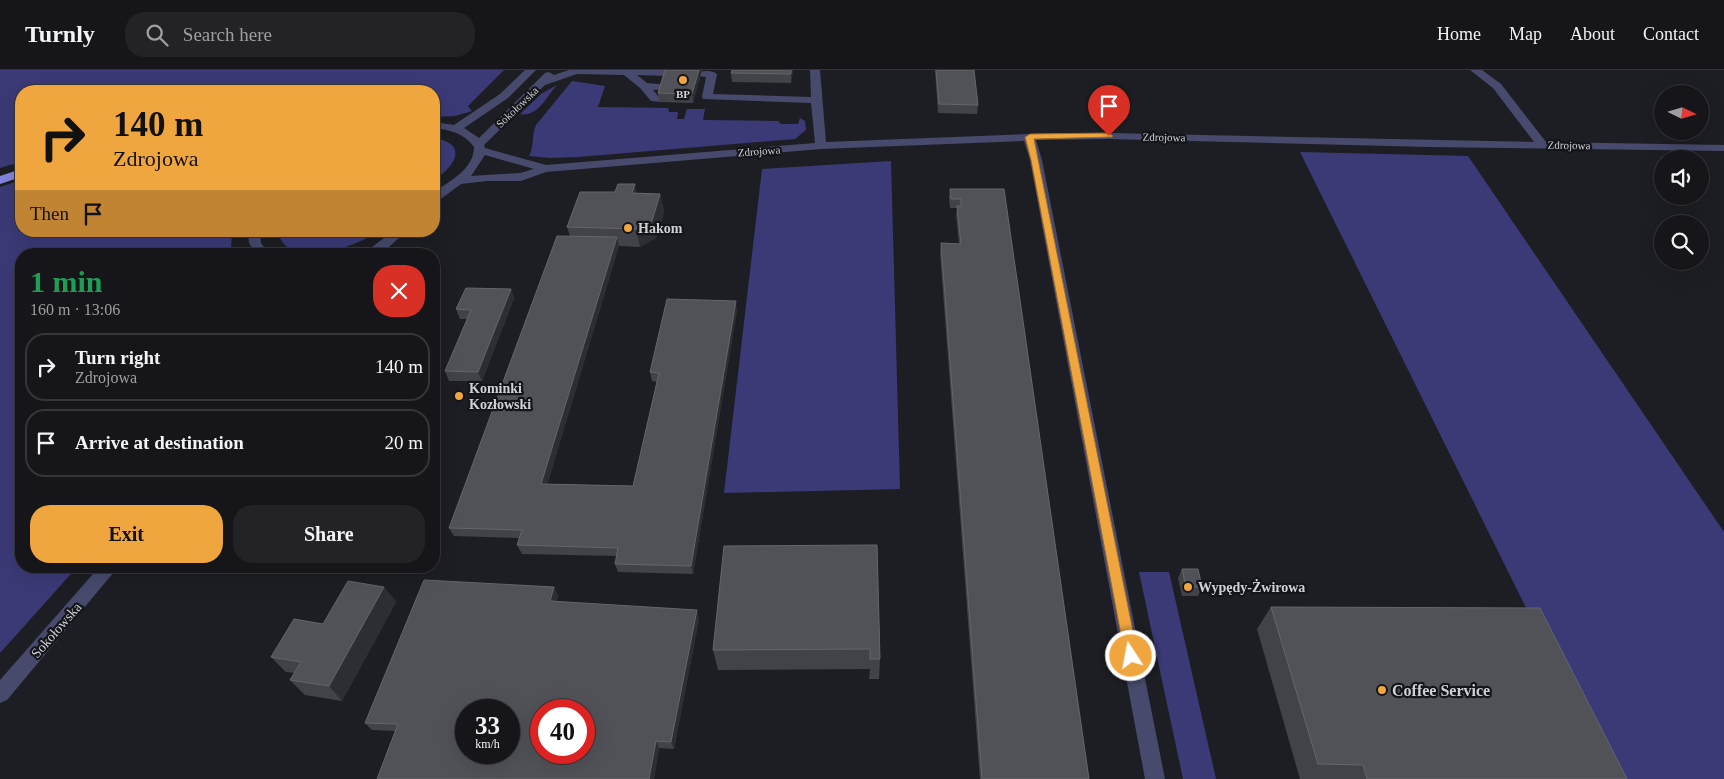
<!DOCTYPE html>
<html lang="en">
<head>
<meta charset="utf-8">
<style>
  body { margin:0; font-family:"Times New Roman",serif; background:#232327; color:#f1f3f6; height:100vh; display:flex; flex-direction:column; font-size:19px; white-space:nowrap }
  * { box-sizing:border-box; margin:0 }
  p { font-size:16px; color:#9e9fa2 }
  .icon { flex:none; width:28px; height:28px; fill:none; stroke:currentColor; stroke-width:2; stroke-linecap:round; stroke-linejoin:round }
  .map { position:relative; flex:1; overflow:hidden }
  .panel { position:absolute; left:15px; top:178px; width:425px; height:325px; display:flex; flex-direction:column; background:#16161a; border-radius:20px; box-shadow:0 5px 20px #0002,0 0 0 1px #353539 }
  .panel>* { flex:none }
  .hud { position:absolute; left:15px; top:15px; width:425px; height:152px; border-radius:20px; box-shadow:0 5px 20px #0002,0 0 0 1px #353539; background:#f0a63f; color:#111; overflow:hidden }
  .needle { width:32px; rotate:95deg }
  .fabs { position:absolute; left:1654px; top:15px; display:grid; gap:10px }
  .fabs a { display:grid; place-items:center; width:55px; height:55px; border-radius:50%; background:#16161a; box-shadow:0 5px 20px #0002,0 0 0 1px #353539; font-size:25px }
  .speed { position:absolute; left:455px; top:629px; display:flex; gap:10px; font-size:25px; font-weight:700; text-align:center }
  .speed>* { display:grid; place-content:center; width:65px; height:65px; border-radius:50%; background:#16161a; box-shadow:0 5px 20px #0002,0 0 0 1px #353539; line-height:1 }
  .speed small { font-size:12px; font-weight:400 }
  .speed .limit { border:8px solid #d22; background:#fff; color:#111 }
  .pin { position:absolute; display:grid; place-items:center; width:42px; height:42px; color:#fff; margin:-51px -21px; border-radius:50% 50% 50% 0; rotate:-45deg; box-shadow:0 0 5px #0007 }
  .pin .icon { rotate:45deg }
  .me { position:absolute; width:55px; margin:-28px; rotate:349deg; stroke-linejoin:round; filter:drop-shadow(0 0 4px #0008) }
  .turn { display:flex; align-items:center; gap:18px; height:105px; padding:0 15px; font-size:22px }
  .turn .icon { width:65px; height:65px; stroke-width:2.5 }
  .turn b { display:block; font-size:35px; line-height:42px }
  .then { display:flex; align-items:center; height:48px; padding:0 15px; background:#0003; gap:10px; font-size:19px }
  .round { display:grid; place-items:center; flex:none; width:52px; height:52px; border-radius:20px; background:#232327 }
  .summary { display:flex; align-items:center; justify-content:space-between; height:85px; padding:0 15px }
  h1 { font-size:30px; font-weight:600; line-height:38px; color:#1e9e55 }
  .button { display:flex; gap:10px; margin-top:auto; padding:10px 15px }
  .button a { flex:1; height:58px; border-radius:20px; background:#f0a63f; color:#111; font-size:20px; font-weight:600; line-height:58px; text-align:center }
  .button a+a { background:#232327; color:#f1f3f6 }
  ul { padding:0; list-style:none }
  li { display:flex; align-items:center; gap:15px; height:68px; margin:0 10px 8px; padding:0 5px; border:2px solid #353539; border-radius:20px }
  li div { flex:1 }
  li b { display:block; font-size:19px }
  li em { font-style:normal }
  header { display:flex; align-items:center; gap:30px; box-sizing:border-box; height:70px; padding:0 25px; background:#16161a; border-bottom:1px solid #353539 }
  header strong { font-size:24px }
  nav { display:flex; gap:28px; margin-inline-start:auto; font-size:18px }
  .search { width:350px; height:45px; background:#232327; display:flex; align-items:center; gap:12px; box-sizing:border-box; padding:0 18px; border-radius:20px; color:#9e9fa2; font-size:19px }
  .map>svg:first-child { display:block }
  .green { fill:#3b3a77 }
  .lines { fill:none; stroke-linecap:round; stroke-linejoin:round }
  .minor { fill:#484a6d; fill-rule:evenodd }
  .highway { fill:#8385db; fill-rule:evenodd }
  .wall { fill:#424348 }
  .shaded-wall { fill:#2d2e33 }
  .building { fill:#515257; stroke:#65666a; fill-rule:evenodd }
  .route { fill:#f0a63f; stroke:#9c6c29 }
  .poi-dot { fill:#f0a63f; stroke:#14151a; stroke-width:2 }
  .labels { text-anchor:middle; stroke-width:4.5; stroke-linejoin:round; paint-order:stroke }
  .far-poi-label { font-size:11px; font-weight:bold; fill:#d0d1d4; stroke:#14151a }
  .far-street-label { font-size:11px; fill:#d0d1d4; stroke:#14151a }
  .poi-label { font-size:14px; font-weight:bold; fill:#d0d1d4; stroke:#14151a; text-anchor:start }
  .street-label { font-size:14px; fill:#d0d1d4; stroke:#14151a }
  .near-poi-label { font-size:16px; font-weight:bold; fill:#d0d1d4; stroke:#14151a; text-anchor:start }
</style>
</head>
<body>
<header>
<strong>Turnly</strong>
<div class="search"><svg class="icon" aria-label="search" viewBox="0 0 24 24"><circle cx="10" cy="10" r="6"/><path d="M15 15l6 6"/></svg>Search here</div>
<nav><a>Home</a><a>Map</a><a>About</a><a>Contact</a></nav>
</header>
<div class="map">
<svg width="1724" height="709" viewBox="0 0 1724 709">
  <rect width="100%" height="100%" fill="#1d1e23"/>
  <path class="green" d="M0,0H504L468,36L472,41L455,46L434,47V21H21V92L0,98Z
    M572,11L605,16L598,37L668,38L669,42H678L677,49H684L687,39H705L703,50L778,51L781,54H798L800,48L805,51L806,60L795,69L578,87L550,88L529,86C535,74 531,66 536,55Z
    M557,15C547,26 537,48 520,44L541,24Z
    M434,68C470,74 454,97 434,110Z
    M1300,82L1468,86L1724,462V709H1611Z
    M891,91L900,419L724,423L762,99Z
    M21,110V161H232L231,178L234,184H21V496H78L0,583V117Z
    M278,161H378C358,177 285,202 278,161Z
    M1139,502H1169L1216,709H1183Z"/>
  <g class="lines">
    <path class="minor" d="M525,0H536L508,28L464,58L479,68L545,3L549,2L554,5L569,0H669L674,3L669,6L637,5L647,13L668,15L669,17L668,19L653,20L658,26L665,27L666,29L661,32L651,31L640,18L624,5L577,4L545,15L484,75L485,78L492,80L546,95L815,73L811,33L703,29L702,27L706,7L697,6L696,4C700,0 713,0 717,4L713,24L811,27L810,0H820L826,72L1029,64L1109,63L1534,72L1493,18L1470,0H1482L1501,14L1546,72L1724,75V81L1429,77L1109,69L1036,70L1042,90L1165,709H1145L1030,90L1024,71L821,79L546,102L521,111H487L461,114L438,131L434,132V122C450,111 474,99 474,77C464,63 450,60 434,58V52L454,55L500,24ZM485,85L534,99L520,103L471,106Z
      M248,161H260L261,173L269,184H256L249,173Z
      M393,161H407L382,183L363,184Z
      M100,496H119L7,630L0,633V610Z"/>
    <path class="highway" d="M21,99V107L0,114V106Z"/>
  </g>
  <path class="wall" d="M702,0L693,33L659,32L658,23Z
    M793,0L791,13L732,12L731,3Z
    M935,0H974L978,35L977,44L938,43Z
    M950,119H1004L1089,709H980L940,183L941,173L959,174L956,145L957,138H950L949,128Z
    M637,123L660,124L664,142L656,168L640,177L619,176L547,414L633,416L657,312L652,311L650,302L737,240L693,504L618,502L615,494L617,486L522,484L517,475L520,468L454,466L449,458L570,166L567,157Z
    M511,219L514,228L482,311H449L445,301L467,249H460L456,239Z
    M877,475L880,589L879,609H869L870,599L718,600L713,580Z
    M1182,499L1202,517L1198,526H1182L1178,508Z
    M384,517L396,532L342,631L305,625L290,610L295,603L286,602L271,587L323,554Z
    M554,517L558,526L556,532L699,549L674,679L659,678L654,709H377L395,661L372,660L365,653Z
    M1271,537L1627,709H1300L1257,559Z"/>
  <path class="shaded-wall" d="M699,0H702L693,33L692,24Z
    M791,0H793L791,13Z
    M635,114L639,132L632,123Z
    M660,124L664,142L656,168L640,177L636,159Z
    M617,167L619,176L545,423L541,414Z
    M511,219L514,228L482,311L478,302Z
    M736,231L737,240L693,504L691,496Z
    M384,517L396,532L342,631L329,616Z
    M554,517L558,526L554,539L550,531Z
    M697,540L699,549L674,679L671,672Z
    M656,671L659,678L654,709H649Z"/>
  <path class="building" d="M665,0H699L692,24L658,23Z
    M732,0H791V4L731,3Z
    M936,0H974L978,35L939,34Z
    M618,114H635L632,123L660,124L652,151L636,159L567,157L580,122H615Z
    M950,119H1004L1089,709H982L941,173L961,174L957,136H961V129H951Z
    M557,166L617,167L541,414L633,416L659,303L650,302L667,229L736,231L691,496L615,494L618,478L517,475L522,460L449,458Z
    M466,218L511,219L478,302L445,301L471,240L456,239Z
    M877,475L880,589H870V579L713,580L724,476Z
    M1182,499H1198L1202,517H1186Z
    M424,510L554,517L550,531L697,540L671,672L656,671L649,709H377L398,654L365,653ZM466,640H509V682H466ZM541,640H584V682H541Z
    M348,511L384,517L329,616L290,610L301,592L271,587L294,549L323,554Z
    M1271,537L1540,538L1627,709H1367L1363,695L1318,694Z"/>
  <path class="route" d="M1109,63L1113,66L1112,67L1034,69L1138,586L1136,590L1131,592L1127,590L1125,586L1031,90L1025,67L1030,64Z"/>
  <g class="poi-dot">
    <circle cx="683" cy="10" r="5"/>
    <circle cx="628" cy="158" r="5"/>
    <circle cx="459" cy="326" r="5"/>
    <circle cx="1188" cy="517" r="5"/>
    <circle cx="1382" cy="620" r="5"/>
  </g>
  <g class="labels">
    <g class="far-poi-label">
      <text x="683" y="28">BP</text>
    </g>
    <g class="far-street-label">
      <text transform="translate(517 37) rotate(-44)" y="4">Sokołowska</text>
      <text transform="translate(1164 67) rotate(1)" y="4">Zdrojowa</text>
      <text transform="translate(1569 75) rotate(1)" y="4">Zdrojowa</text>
      <text transform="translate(759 81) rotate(-4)" y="4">Zdrojowa</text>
    </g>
    <g class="poi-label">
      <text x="638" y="163">Hakom</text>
      <text x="469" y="323">Kominki<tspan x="469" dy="16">Kozłowski</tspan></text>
      <text x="1198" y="522">Wypędy-Żwirowa</text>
    </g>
    <g class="street-label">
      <text transform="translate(56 560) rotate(-49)" y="5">Sokołowska</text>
    </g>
    <g class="near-poi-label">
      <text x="1392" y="626">Coffee Service</text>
    </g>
  </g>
</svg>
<div class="fabs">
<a><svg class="needle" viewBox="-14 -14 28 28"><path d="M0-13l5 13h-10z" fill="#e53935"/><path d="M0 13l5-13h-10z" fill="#9e9fa2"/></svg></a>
<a><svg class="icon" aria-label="sound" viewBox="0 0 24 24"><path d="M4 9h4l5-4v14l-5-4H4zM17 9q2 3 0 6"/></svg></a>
<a><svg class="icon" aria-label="search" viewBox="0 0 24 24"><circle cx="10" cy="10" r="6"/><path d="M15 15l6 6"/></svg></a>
</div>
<div class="speed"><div>33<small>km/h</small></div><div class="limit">40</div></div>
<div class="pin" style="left:1109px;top:66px;background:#d93025"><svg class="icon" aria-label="arrive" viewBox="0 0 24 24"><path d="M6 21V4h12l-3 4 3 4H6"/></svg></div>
<svg class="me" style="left:1131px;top:586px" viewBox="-20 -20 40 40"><circle r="17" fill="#f0a63f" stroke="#fff" stroke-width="3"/><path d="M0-11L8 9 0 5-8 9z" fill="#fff"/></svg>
<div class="hud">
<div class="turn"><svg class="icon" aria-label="right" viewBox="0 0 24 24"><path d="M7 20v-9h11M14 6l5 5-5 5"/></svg><div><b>140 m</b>Zdrojowa</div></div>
<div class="then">Then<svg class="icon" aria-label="arrive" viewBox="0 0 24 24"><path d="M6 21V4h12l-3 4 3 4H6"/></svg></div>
</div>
<section class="panel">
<div class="summary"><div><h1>1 min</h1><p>160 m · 13:06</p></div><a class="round" style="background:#d93025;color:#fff"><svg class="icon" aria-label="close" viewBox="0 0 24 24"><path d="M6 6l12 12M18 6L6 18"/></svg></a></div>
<ul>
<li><svg class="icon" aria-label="right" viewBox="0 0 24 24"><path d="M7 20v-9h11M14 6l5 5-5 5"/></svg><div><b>Turn right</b><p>Zdrojowa</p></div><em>140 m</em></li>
<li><svg class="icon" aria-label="arrive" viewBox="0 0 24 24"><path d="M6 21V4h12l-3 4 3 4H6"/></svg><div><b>Arrive at destination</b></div><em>20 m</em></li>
</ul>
<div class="button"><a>Exit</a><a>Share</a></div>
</section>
</div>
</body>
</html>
